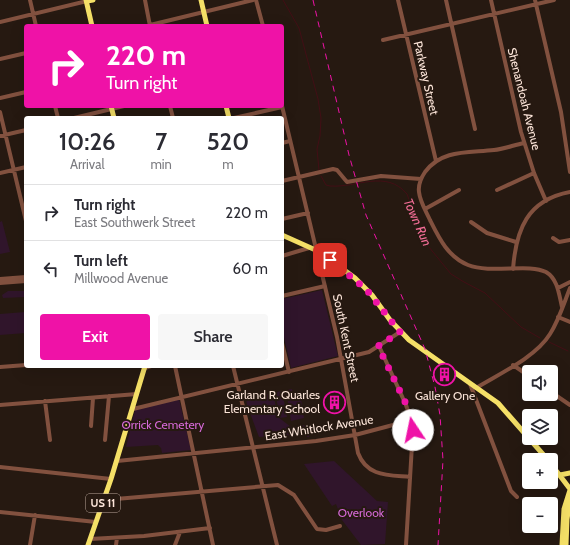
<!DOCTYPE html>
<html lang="en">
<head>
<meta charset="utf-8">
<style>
  body { margin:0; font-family:Cabin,sans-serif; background:#f7f7f7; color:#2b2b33; height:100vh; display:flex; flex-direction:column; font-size:15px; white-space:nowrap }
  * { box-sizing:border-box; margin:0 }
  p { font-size:13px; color:#7c7c81 }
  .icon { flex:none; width:22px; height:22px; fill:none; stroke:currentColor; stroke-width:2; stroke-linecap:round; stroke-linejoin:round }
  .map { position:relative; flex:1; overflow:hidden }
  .side { position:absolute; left:24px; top:116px; width:260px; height:252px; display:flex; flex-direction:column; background:#fff; border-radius:4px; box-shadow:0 4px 16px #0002 }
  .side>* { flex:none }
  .guide { position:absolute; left:24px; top:24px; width:260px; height:84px; border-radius:4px; box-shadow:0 4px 16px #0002; background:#ef12a7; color:#fff; overflow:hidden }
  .buttons { position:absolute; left:522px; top:365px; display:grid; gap:8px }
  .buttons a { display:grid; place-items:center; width:36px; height:36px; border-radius:4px; background:#fff; box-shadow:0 4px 16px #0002; font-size:20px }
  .pin { position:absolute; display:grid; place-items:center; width:34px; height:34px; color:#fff; margin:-17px; border-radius:8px; box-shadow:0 2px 6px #0006 }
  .me { position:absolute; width:44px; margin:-22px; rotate:349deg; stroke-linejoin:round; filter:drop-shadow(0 0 3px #0008) }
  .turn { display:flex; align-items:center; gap:14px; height:84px; padding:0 16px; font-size:18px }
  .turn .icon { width:52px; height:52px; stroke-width:2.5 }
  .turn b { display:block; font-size:28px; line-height:34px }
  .eta { display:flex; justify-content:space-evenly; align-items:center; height:68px; text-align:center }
  .eta b { font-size:24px; font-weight:600; line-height:28px }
  .button { display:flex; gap:8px; margin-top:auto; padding:8px 16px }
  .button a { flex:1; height:46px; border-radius:4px; background:#ef12a7; color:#fff; font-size:16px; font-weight:600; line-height:46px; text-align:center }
  .button a+a { background:#f7f7f7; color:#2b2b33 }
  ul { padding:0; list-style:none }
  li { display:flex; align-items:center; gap:12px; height:56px; padding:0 16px; border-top:1px solid #e1e1e2 }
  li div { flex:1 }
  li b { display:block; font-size:15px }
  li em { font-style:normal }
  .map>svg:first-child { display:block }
  .green { fill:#30152b }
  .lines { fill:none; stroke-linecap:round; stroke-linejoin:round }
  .stream { stroke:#420e15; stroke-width:1 }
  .minor { stroke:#82513f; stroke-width:4 }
  .major { stroke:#f5e067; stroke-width:5 }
  .rail { stroke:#ef12a7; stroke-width:1; stroke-dasharray:6 5; stroke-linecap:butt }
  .route { stroke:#ef12a7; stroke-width:7; stroke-dasharray:0 12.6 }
  .labels { text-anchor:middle; stroke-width:4; stroke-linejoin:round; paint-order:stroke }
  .shield { fill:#261911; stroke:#bca89d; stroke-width:1 }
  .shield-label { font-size:11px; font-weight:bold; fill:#fce5d9 }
  .street-label { font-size:12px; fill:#fce5d9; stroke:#261911 }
  .poi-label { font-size:12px; fill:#fce5d9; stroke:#261911; text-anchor:end }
  .park-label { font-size:12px; fill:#d669d8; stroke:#261911 }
  .water-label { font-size:13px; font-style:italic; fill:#f56e98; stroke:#261911 }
</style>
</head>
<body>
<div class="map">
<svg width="570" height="545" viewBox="0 0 570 545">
  <rect width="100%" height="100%" fill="#261911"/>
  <path class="green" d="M2,221L10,252L0,254V222Z
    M322,290L338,356L291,368L282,329V299Z
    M8,291H26V297L3,298L2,295Z
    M25,312L26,333L0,335V314Z
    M292,389L293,394L283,396L287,417L280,418L276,397H274L278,417L291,427L303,425L309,427L311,430L309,437H307L305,433L298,437L285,435L259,437L247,405L245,391L253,392L257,396Z
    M300,393L304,418L291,421L287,396Z
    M179,399L191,450L162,453L161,448L158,445L126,447L135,410Z
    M334,461L377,501L388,502L385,544L361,545L342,520L336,504L332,506L304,464Z"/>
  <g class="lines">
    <path class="stream" d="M283,0L299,28L318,99L321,118L320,136L317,149L319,170
      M321,176L326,185L330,186C357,188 386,169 407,194L424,241L451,274L464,282L485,293L521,327L540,338
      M549,342L568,351"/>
    <path class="minor" d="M30,0L36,26
      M145,0L150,26
      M256,0L263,26
      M398,0L436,161
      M446,0L475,129
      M491,0L521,132L534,173L546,201
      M535,0L561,112L570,172
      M0,22L87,1
      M146,26L253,0
      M383,40L554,0
      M0,59L26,53
      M0,98L26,92
      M55,106L58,118
      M170,106L173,118
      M282,106L337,337L358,453C367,477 389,475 410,477
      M0,112L26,221
      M74,118L124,106
      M234,118L282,107
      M0,136L26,130
      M282,143L290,141
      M524,143C514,145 504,149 494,150C469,153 442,149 425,172C421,178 418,185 419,192C420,202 426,211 430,220C439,238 448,257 468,265C491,274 529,263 546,272C558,279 559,295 562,307
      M0,173L26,167
      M282,181L333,169L337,170L347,182L381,176L421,179
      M497,190L534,173
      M425,209L459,190
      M282,219L308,213
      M471,222L487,233L516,242
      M553,238L559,242L570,240
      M282,256L309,248
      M513,269C516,230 527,200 570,192
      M0,279L26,277
      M0,283L26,281
      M558,288L570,282
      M282,296L325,286
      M558,317L570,322
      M282,343L289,372
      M379,346L406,405L412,423V445L406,545
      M513,365L529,376
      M175,366L213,545
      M233,366L277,545
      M0,367L26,365
      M145,368L151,366
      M470,384L511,491L517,497
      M476,388C499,374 536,357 550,334C559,320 564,303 570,288
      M551,392L570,405
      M45,401L50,440
      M0,405L137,394
      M133,409L369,352L400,332
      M91,426L93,398
      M105,440L109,396
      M117,461L316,441L355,435L412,420
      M0,467L111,479
      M104,500L278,485L294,495L317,529L326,530L340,526
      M0,512L96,522
      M90,539L144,536L210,528
      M30,545L35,515
      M116,545L117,538
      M175,545L180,532"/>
    <path class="major" d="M86,0L92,26
      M201,0L207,26
      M87,1L93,0
      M111,106L114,118
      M226,106L229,118
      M282,235L320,252L355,278L372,295L390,320L409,340L498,403L548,460
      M551,464L570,489
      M560,475L570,473
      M88,545L111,479L145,366
      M562,545L564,509L570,490
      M566,545L567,519L570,500"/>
    <path class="rail" d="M313,0L349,155L366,215L425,349L435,387L440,415L443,460L438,545"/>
  </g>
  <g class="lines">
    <path class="route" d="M330,260L366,289L400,332L378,346L409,410L413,430"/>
  </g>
  <defs>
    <symbol id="building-ring" viewBox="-11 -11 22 22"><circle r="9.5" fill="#261911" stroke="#ef12a7" stroke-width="1.5"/><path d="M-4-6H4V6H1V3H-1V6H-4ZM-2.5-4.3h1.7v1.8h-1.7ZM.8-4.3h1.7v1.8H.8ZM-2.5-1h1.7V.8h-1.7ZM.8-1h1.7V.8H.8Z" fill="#ef12a7"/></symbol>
  </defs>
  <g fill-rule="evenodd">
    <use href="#building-ring" x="432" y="362" width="25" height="25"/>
    <use href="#building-ring" x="322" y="390" width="25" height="25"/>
  </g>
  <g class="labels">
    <rect class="shield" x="86" y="494" width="34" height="18" rx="3"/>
    <g class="shield-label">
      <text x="103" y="507">US 11</text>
    </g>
    <g class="street-label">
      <text transform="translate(426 78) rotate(77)" y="4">Parkway Street</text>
      <text transform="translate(524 99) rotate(76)" y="4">Shenandoah Avenue</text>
      <text transform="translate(346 338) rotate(78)" y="4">South Kent Street</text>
      <text transform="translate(319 428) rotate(-9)" y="4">East Whitlock Avenue</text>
    </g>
    <g class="poi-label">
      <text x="320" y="399">Garland R. Quarles<tspan x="320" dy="14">Elementary School</tspan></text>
      <text x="445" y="400" text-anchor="middle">Gallery One</text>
    </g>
    <g class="park-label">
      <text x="163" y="429">Orrick Cemetery</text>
      <text x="361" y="517">Overlook</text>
    </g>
    <g class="water-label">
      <text transform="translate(418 222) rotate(66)" y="5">Town Run</text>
    </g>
  </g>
</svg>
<div class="buttons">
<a><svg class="icon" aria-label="sound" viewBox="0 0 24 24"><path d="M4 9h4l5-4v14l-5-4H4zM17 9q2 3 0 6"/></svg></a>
<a><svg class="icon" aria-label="layers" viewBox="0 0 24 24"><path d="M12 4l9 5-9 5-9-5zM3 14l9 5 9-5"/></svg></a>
<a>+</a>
<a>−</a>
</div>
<div class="pin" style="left:330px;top:260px;background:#d93025"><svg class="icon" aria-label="arrive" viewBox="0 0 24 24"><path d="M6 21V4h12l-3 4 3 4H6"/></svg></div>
<svg class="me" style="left:413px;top:430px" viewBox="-20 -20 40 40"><circle r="19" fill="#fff"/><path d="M0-13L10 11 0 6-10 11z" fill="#ef12a7"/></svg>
<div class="guide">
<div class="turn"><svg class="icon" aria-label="right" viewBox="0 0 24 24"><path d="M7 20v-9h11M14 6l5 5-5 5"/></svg><div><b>220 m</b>Turn right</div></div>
</div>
<section class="side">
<div class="eta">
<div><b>10:26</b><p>Arrival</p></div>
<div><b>7</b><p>min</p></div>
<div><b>520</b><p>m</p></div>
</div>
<ul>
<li><svg class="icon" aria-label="right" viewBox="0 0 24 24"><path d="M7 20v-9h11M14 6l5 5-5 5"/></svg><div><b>Turn right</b><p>East Southwerk Street</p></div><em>220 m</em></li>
<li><svg class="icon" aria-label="left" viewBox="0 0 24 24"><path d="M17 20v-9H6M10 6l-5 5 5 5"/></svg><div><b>Turn left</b><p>Millwood Avenue</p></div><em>60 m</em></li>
</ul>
<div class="button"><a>Exit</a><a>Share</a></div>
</section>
</div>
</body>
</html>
